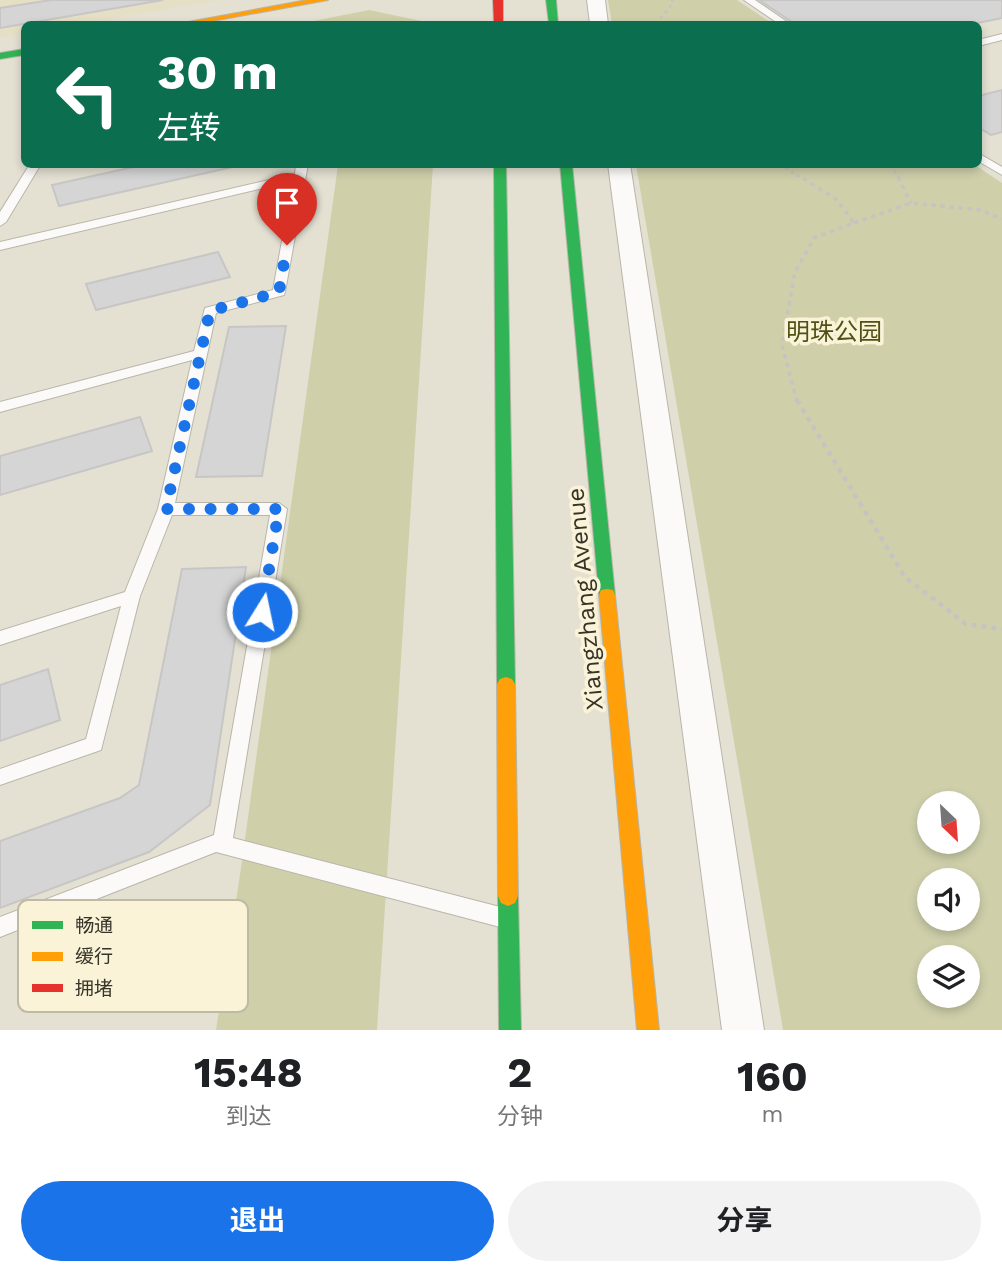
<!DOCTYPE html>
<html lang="zh">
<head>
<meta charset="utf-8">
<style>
  body { margin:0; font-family:"Work Sans","Noto Sans SC",sans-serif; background:#f2f2f2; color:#202124; height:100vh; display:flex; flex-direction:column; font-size:26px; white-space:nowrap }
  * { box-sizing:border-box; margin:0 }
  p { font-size:23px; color:#757577 }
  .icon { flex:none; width:38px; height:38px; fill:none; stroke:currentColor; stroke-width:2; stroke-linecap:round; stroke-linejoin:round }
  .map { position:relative; height:1030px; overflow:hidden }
  .drawer { display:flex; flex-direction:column; background:#fff; flex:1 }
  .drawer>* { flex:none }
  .top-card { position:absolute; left:21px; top:21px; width:961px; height:147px; border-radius:10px; box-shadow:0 4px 10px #0003; background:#0b6e4f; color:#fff; overflow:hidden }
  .needle { width:46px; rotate:155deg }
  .tools { position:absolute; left:917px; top:791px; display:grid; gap:14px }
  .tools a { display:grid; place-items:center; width:63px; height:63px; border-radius:50%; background:#fff; box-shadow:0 4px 10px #0003; font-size:35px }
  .pin { position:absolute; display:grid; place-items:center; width:60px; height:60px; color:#fff; margin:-72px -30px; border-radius:50% 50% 50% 0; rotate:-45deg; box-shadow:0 0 7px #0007 }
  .pin .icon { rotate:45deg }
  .me { position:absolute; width:77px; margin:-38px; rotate:10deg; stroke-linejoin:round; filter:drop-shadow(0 0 5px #0008) }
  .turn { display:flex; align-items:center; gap:24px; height:147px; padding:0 21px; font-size:32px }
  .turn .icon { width:91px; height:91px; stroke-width:2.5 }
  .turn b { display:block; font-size:49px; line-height:60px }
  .eta { display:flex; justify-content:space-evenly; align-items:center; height:119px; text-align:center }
  .eta b { font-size:42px; font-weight:700; line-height:49px }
  .button { display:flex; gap:14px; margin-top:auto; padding:14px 21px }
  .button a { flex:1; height:80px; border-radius:42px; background:#1a73e8; color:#fff; font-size:28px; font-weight:700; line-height:80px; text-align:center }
  .button a+a { background:#f2f2f2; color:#202124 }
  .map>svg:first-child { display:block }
  .built { fill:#e5dfc6 }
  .green { fill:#cfd0aa; fill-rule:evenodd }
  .building { fill:#d6d5d5; stroke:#c7c6c5; stroke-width:2 }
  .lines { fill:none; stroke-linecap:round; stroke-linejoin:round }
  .lane-casing { stroke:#b8b6aa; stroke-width:2 }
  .street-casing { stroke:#b8b6aa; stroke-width:2 }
  .fast-casing { stroke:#b8b6aa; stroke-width:2 }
  .slow-casing { stroke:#b8b6aa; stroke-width:2 }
  .jam-casing { stroke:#b8b6aa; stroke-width:2 }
  .path-far2 { stroke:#c6c4c0; stroke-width:2.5; stroke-dasharray:3.5 3.5; stroke-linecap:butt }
  .path-far1 { stroke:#c6c4c0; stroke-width:3.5; stroke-dasharray:4.5 4.5; stroke-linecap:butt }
  .path { stroke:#c6c4c0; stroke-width:4.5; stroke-dasharray:5 5; stroke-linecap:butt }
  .lane { fill:#fbfaf8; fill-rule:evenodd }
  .street { fill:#fbfaf8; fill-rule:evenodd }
  .fast { fill:#30b455; fill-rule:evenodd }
  .slow { fill:#ff9f0a; fill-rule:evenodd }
  .jam { fill:#e5322d; fill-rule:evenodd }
  .route { stroke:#1a73e8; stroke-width:12; stroke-dasharray:0 21.6 }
  .labels { text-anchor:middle; stroke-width:7; stroke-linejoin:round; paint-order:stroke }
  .park-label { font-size:24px; fill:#4e5215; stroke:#faf3d8 }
  .street-label { font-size:24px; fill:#363429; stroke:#faf3d8 }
  .key { fill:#faf3d8; stroke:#bfbaa4; stroke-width:2 }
  .key-label { font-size:19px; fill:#363429 }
</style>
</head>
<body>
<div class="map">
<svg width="1002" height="1030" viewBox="0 0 1002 1030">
  <rect width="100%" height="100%" fill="#e4e1d3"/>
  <path class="built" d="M0,0H221L80,24H24V34L0,38Z"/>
  <path class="green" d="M608,0H737L773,24H612Z
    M369,10L436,24H298Z
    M338,165H433L377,1030H216L241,868Z
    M636,165H975L1002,183V1030H783ZM929,803H968V842H929ZM968,880V919H929V880ZM968,957V996H929V957Z"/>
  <path class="building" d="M51,0H163L0,28V8Z
    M759,0H1002V18L973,24H795Z
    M1002,90V132L991,135L978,127V96Z
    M147,164H246L59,206L52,185Z
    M218,252L230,277L96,310L86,284Z
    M286,326L262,476L196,477L229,327Z
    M140,417L152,451L0,495V456Z
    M246,567L210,805L149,852L0,908V841L120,798L139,785L182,569Z
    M48,669L60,720L0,741V685Z"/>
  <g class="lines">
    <defs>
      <path id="lane" d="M744,0H755L790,24H779Z
        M1002,34V40L978,46V40Z
        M978,153L1002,167V175L978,161Z
        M30,164H41L6,222L0,226V212Z
        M296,164H308L285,292L284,295L216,313L175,503H279L287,509L233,838L504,908L511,911L514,918L511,925L504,928L216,852L0,937V917L214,835L270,515H172L140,596L101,750L0,785V769L86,739L121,606L0,645V631L125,592L158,509L192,360L0,412V402L194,351L205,308L273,290L293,181L0,250V242L295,174Z"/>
      <path id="street" d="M587,0H605L608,24H590Z
        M608,164H630L764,1030H722Z"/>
      <path id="fast" d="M546,0H556L558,24H549Z
        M24,49V55L0,59V53Z
        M494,164H506L515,684L512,689L506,691L500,689L497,684Z
        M560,164H572L615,595L613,600H601L599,595Z
        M508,886L515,889L518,896L521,1030H499L498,896L501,889Z"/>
      <path id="slow" d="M307,0H328L196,24H177Z
        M607,589L613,590L615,595L659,1030H637L599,595L601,590Z
        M506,677L512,679L515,684L518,896L515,903L508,906L501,903L498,896L497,684L500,679Z"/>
      <path id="jam" d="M493,0H503V24H494Z"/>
    </defs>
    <use href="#lane" class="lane-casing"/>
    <use href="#street" class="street-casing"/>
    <use href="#fast" class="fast-casing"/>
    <use href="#slow" class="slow-casing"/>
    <use href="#jam" class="jam-casing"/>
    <path class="path-far2" d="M656,24L673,3L672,0
      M779,164L803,179
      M891,164L899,179"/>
    <path class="path-far1" d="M898,177L911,203
      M854,223L911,203L980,210L1002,219
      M797,402L782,345L795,272L814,238L854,223L837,200L801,177"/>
    <path class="path" d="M797,400L905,577L966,624L1002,629"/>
    <use href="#lane" class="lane"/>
    <use href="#street" class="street"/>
    <use href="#fast" class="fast"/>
    <use href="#slow" class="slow"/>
    <use href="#jam" class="jam"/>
  </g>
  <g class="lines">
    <path class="route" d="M262,612L279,509H166L210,311L279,292L287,245"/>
  </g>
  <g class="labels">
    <g class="park-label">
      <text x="834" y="340">明珠公园</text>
    </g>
    <g class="street-label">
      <text transform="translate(585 599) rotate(-95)" y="8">Xiangzhang Avenue</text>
    </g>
  </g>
  <rect x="18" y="900" width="230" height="112" rx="10" class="key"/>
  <rect x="32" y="921" width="31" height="8" fill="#30b455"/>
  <rect x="32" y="952" width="31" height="9" fill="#ff9f0a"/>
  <rect x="32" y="984" width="31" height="8" fill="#e5322d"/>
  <g class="key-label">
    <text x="75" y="932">畅通</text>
    <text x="75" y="963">缓行</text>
    <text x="75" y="995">拥堵</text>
  </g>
</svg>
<div class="tools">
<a><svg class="needle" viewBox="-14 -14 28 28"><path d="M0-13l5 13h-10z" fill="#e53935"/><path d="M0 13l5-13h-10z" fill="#757577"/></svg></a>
<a><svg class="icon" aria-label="sound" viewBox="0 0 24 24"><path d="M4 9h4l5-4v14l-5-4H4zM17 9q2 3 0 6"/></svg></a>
<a><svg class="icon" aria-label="layers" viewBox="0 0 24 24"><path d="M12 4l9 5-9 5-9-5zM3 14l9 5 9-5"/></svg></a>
</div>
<div class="pin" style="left:287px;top:245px;background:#d93025"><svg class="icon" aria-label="arrive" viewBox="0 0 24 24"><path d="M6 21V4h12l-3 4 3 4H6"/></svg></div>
<svg class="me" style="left:262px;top:612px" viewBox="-20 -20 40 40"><circle r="17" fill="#1a73e8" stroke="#fff" stroke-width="3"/><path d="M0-11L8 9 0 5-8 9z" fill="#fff"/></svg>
<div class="top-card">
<div class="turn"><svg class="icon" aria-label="left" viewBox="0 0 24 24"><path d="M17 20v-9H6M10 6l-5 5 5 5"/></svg><div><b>30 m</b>左转</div></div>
</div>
</div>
<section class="drawer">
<div class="eta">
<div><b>15:48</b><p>到达</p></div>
<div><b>2</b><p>分钟</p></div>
<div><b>160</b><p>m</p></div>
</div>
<div class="button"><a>退出</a><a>分享</a></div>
</section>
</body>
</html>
